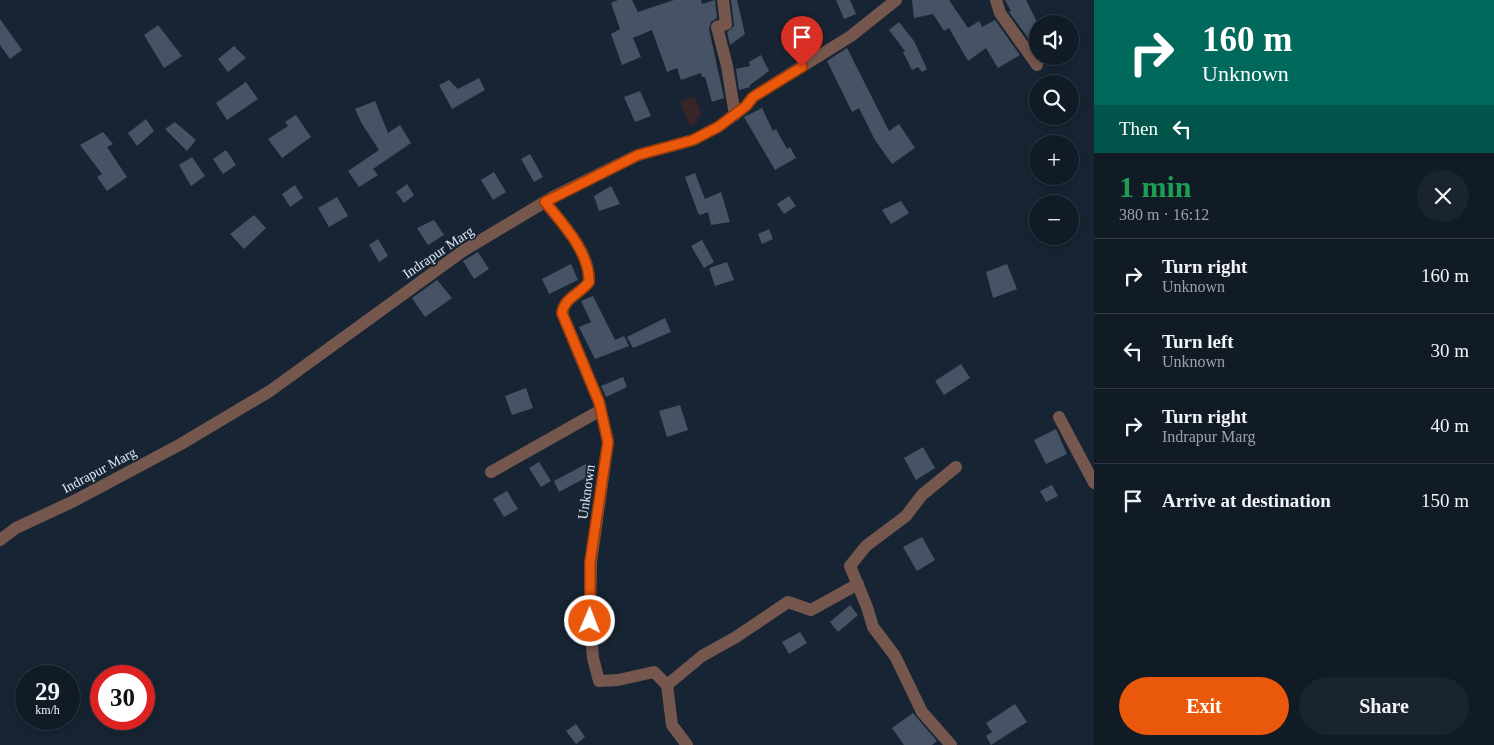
<!DOCTYPE html>
<html lang="en">
<head>
<meta charset="utf-8">
<style>
  body { margin:0; font-family:Georgia,serif; background:#1a242e; color:#f1f3f6; height:100vh; display:flex; flex-direction:column; font-size:19px; white-space:nowrap }
  * { box-sizing:border-box; margin:0 }
  p { font-size:16px; color:#9ca1a7 }
  .icon { flex:none; width:28px; height:28px; fill:none; stroke:currentColor; stroke-width:2; stroke-linecap:round; stroke-linejoin:round }
  .map { position:relative; flex:1; overflow:hidden }
  .drawer { display:flex; flex-direction:column; background:#111b26; width:400px }
  .drawer>* { flex:none }
  .hud { background:#00695c; color:#fff; overflow:hidden }
  .controls { position:absolute; left:1029px; top:15px; display:grid; gap:10px }
  .controls a { display:grid; place-items:center; width:50px; height:50px; border-radius:50%; background:#111b26; box-shadow:0 2px 12px #0003,0 0 0 1px #303943; font-size:25px }
  .speed { position:absolute; left:15px; top:665px; display:flex; gap:10px; font-size:25px; font-weight:700; text-align:center }
  .speed>* { display:grid; place-content:center; width:65px; height:65px; border-radius:50%; background:#111b26; box-shadow:0 2px 12px #0003,0 0 0 1px #303943; line-height:1 }
  .speed small { font-size:12px; font-weight:400 }
  .speed .limit { border:8px solid #d22; background:#fff; color:#111 }
  .pin { position:absolute; display:grid; place-items:center; width:42px; height:42px; color:#fff; margin:-51px -21px; border-radius:50% 50% 50% 0; rotate:-45deg; box-shadow:0 0 5px #0007 }
  .pin .icon { rotate:45deg }
  .me { position:absolute; width:55px; margin:-28px; rotate:1deg; stroke-linejoin:round; filter:drop-shadow(0 0 4px #0008) }
  .turn { display:flex; align-items:center; gap:18px; height:105px; padding:0 25px; font-size:22px }
  .turn .icon { width:65px; height:65px; stroke-width:2.5 }
  .turn b { display:block; font-size:35px; line-height:42px }
  .then { display:flex; align-items:center; height:48px; padding:0 25px; background:#0003; gap:10px; font-size:19px }
  .round { display:grid; place-items:center; flex:none; width:52px; height:52px; border-radius:26px; background:#1a242e }
  .head { display:flex; align-items:center; justify-content:space-between; height:85px; padding:0 25px }
  h1 { font-size:30px; font-weight:700; line-height:38px; color:#1e9e55 }
  .button { display:flex; gap:10px; margin-top:auto; padding:10px 25px }
  .button a { flex:1; height:58px; border-radius:30px; background:#ea580c; color:#fff; font-size:20px; font-weight:700; line-height:58px; text-align:center }
  .button a+a { background:#1a242e; color:#f1f3f6 }
  ul { padding:0; list-style:none }
  li { display:flex; align-items:center; gap:15px; height:75px; padding:0 25px; border-top:1px solid #303943 }
  li div { flex:1 }
  li b { display:block; font-size:19px }
  li em { font-style:normal }
  main { display:flex; flex:1; min-height:0 }
  .map>svg:first-child { display:block }
  .education { fill:#382426 }
  .building { fill:#455364 }
  .lines { fill:none; stroke-linecap:round; stroke-linejoin:round }
  .minor { stroke:#75574e; stroke-width:12 }
  .route-casing { stroke:#983908; stroke-width:12 }
  .route { stroke:#ea580c; stroke-width:9 }
  .labels { text-anchor:middle; stroke-width:4; stroke-linejoin:round; paint-order:stroke }
  .street-label { font-size:14px; fill:#e0e8f2; stroke:#172433 }
</style>
</head>
<body>
<main>
<div class="map">
<svg width="1094" height="745" viewBox="0 0 1094 745">
  <rect width="100%" height="100%" fill="#172433"/>
  <path class="education" d="M695,96L702,115L696,118L698,123L690,126L680,102Z"/>
  <path class="building" d="M618,0H632L638,12L674,0H701L702,4L715,0L717,18L711,22L709,29L724,98L712,102L705,77H702L701,73L681,80L677,68L667,72L652,30L633,38L641,57L622,65L611,34L620,29L611,3Z
    M731,0H737L745,34L730,45L727,32L734,26Z
    M836,0H850L856,14L844,19Z
    M912,0H949L968,28L979,21L982,27L995,20L1020,55L998,68L986,48L968,61L949,28L944,31L933,14L914,18Z
    M1005,0H1026L1038,24V34L1029,39L1009,12L1011,11Z
    M0,19L22,50L10,59L0,45Z
    M899,22L914,41L927,69L922,72L918,67L912,70L903,52L905,51L889,30Z
    M158,25L182,56L164,68L144,35Z
    M804,27L808,34L816,30L820,40L792,54L784,37Z
    M234,46L246,58L228,72L218,59Z
    M847,48L889,131L899,124L915,148L892,164L875,140L859,108L852,112L827,61Z
    M761,55L769,71L750,85V87L739,90L736,69L750,66L749,62Z
    M479,78L485,90L452,109L439,85L449,80L458,89Z
    M246,82L258,99L227,120L216,103Z
    M640,91L651,116L635,122L624,97Z
    M375,101L388,133L400,125L411,143L373,169L378,175L359,187L348,171L379,150L362,124L355,109Z
    M762,108L773,131L776,129L787,149L790,147L796,158L775,170L744,117Z
    M296,115L311,137L282,158L268,139L288,126L285,122Z
    M146,119L154,131L137,146L128,133Z
    M175,122L196,140L187,151L165,129Z
    M103,132L113,144L107,147L127,177L107,191L97,177L102,174L80,145Z
    M226,150L236,165L223,174L213,159Z
    M530,154L543,177L534,182L521,159Z
    M192,157L205,176L191,186L179,165Z
    M494,172L506,192L493,200L481,180Z
    M695,173L705,199L721,192L730,222L711,225L708,212L700,215L698,213L685,177Z
    M407,184L414,195L404,203L396,192Z
    M295,185L303,198L290,207L282,194Z
    M611,186L620,204L599,211L594,196Z
    M789,196L796,206L784,214L777,204Z
    M337,197L348,216L329,227L318,208Z
    M901,201L909,213L891,224L882,210Z
    M254,215L266,228L244,249L230,234Z
    M434,220L444,235L428,245L417,228Z
    M769,229L773,239L762,244L758,234Z
    M378,239L388,256L379,262L369,245Z
    M702,240L714,262L704,268L691,246Z
    M478,252L489,269L474,279L463,261Z
    M727,262L734,280L715,286L709,268Z
    M571,264L578,280L549,294L542,279Z
    M1007,264L1017,289L993,298L986,272Z
    M437,280L452,298L425,317L412,298Z
    M593,296L615,340L624,336L629,346L595,359L579,327L591,322L581,301Z
    M665,318L671,332L633,348L627,337Z
    M961,364L970,378L944,395L935,381Z
    M623,377L627,387L606,397L601,386Z
    M526,388L533,408L512,415L505,396Z
    M680,405L688,430L667,437L659,411Z
    M1056,429L1067,454L1046,464L1034,440Z
    M923,447L935,468L916,480L904,458Z
    M539,462L551,481L541,487L529,468Z
    M586,464L591,475L559,492L554,481Z
    M1052,485L1058,496L1046,502L1040,491Z
    M507,491L518,509L504,517L493,499Z
    M922,537L935,560L917,571L903,547Z
    M850,605L858,615L838,632L830,622Z
    M800,632L807,643L789,654L782,642Z
    M1015,704L1027,722L991,745L986,736L992,732L986,723Z
    M913,713L937,741L932,745H904L892,728Z
    M576,724L585,737L576,744L566,731Z"/>
  <g class="lines">
    <path class="minor" d="M723,0L726,24L717,27L727,66L735,115
      M996,0L1000,13L1037,65
      M545,202C563,224 590,252 589,282C580,294 564,298 562,313L599,402L608,442L591,562L590,621L593,658L599,681L618,680L654,672L667,685L672,725L687,745
      M1059,417L1094,483
      M491,472L601,410
      M0,540L16,528L74,501L181,444L270,391L463,251L553,197L638,155L693,140L718,127L746,106L753,97L851,36L896,0
      M667,685L702,656L736,637L788,602L811,610L858,584
      M951,745L922,712L895,656L873,627L867,607L850,566L866,546L906,516L922,495L956,467"/>
  </g>
  <g class="lines">
    <defs>
      <path id="route" d="M590,621V562L608,442L599,402L562,313C564,298 580,294 589,282C590,253 563,224 545,202L638,155L693,140L718,127L746,106L753,97L802,67"/>
    </defs>
    <use href="#route" class="route-casing"/>
    <use href="#route" class="route"/>
  </g>
  <g class="labels">
    <g class="street-label">
      <text transform="translate(438 252) rotate(-34)" y="5">Indrapur Marg</text>
      <text transform="translate(99 470) rotate(-28)" y="5">Indrapur Marg</text>
      <text transform="translate(586 492) rotate(-82)" y="5">Unknown</text>
    </g>
  </g>
</svg>
<div class="controls">
<a><svg class="icon" aria-label="sound" viewBox="0 0 24 24"><path d="M4 9h4l5-4v14l-5-4H4zM17 9q2 3 0 6"/></svg></a>
<a><svg class="icon" aria-label="search" viewBox="0 0 24 24"><circle cx="10" cy="10" r="6"/><path d="M15 15l6 6"/></svg></a>
<a>+</a>
<a>−</a>
</div>
<div class="speed"><div>29<small>km/h</small></div><div class="limit">30</div></div>
<div class="pin" style="left:802px;top:67px;background:#d93025"><svg class="icon" aria-label="arrive" viewBox="0 0 24 24"><path d="M6 21V4h12l-3 4 3 4H6"/></svg></div>
<svg class="me" style="left:590px;top:621px" viewBox="-20 -20 40 40"><circle r="17" fill="#ea580c" stroke="#fff" stroke-width="3"/><path d="M0-11L8 9 0 5-8 9z" fill="#fff"/></svg>
</div>
<section class="drawer">
<div class="hud">
<div class="turn"><svg class="icon" aria-label="right" viewBox="0 0 24 24"><path d="M7 20v-9h11M14 6l5 5-5 5"/></svg><div><b>160 m</b>Unknown</div></div>
<div class="then">Then<svg class="icon" aria-label="left" viewBox="0 0 24 24"><path d="M17 20v-9H6M10 6l-5 5 5 5"/></svg></div>
</div>
<div class="head"><div><h1>1 min</h1><p>380 m · 16:12</p></div><a class="round"><svg class="icon" aria-label="close" viewBox="0 0 24 24"><path d="M6 6l12 12M18 6L6 18"/></svg></a></div>
<ul>
<li><svg class="icon" aria-label="right" viewBox="0 0 24 24"><path d="M7 20v-9h11M14 6l5 5-5 5"/></svg><div><b>Turn right</b><p>Unknown</p></div><em>160 m</em></li>
<li><svg class="icon" aria-label="left" viewBox="0 0 24 24"><path d="M17 20v-9H6M10 6l-5 5 5 5"/></svg><div><b>Turn left</b><p>Unknown</p></div><em>30 m</em></li>
<li><svg class="icon" aria-label="right" viewBox="0 0 24 24"><path d="M7 20v-9h11M14 6l5 5-5 5"/></svg><div><b>Turn right</b><p>Indrapur Marg</p></div><em>40 m</em></li>
<li><svg class="icon" aria-label="arrive" viewBox="0 0 24 24"><path d="M6 21V4h12l-3 4 3 4H6"/></svg><div><b>Arrive at destination</b></div><em>150 m</em></li>
</ul>
<div class="button"><a>Exit</a><a>Share</a></div>
</section>
</main>
</body>
</html>
